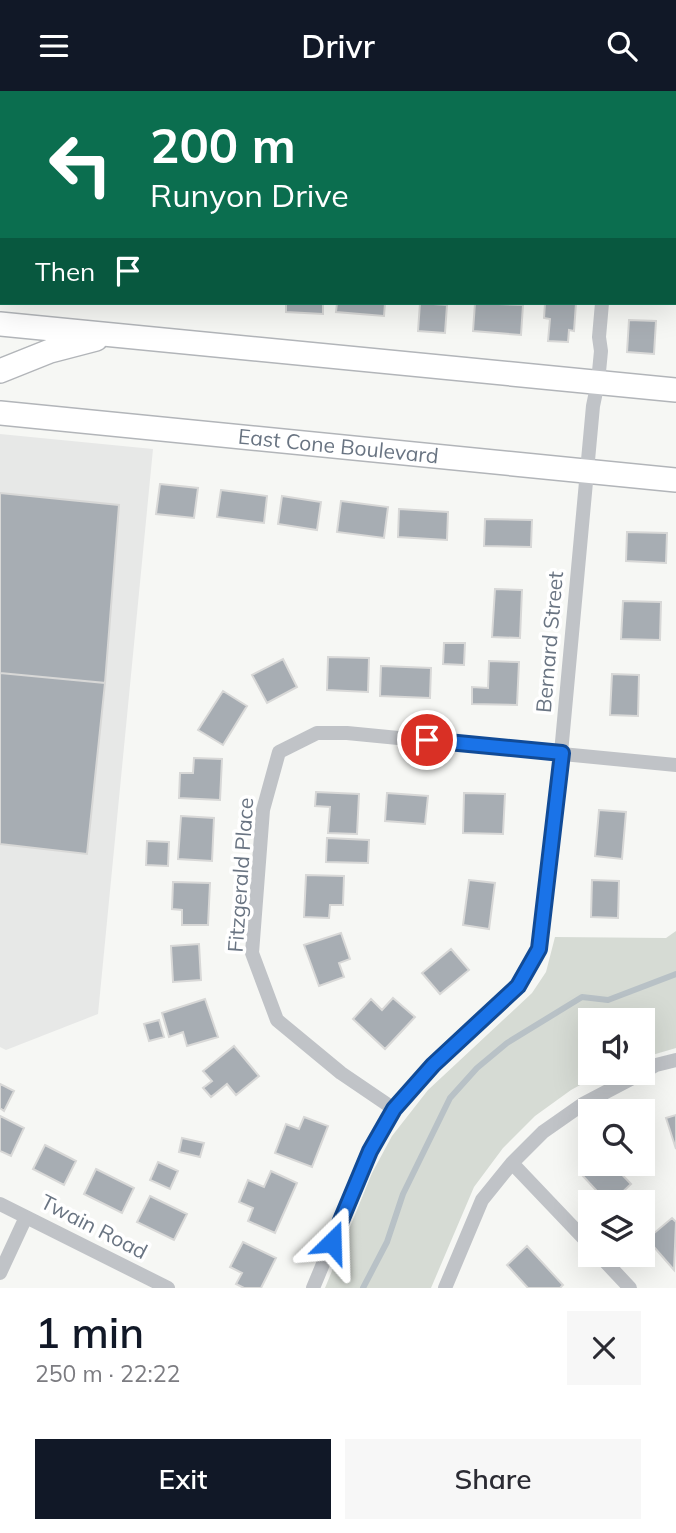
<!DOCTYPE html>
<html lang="en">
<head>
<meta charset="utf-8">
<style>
  body { margin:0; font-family:Mulish,sans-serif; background:#f7f7f7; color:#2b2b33; height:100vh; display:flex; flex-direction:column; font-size:26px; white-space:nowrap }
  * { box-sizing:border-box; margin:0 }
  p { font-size:23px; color:#7c7c81 }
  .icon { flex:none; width:38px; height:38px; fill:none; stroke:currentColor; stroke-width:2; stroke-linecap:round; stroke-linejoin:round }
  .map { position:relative; height:1197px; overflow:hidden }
  .panel { display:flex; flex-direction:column; background:#fff; flex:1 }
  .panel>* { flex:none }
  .hud { position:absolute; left:0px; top:0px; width:677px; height:214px; box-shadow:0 7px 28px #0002; background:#0b6e4f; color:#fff; overflow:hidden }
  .fabs { position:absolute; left:578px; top:917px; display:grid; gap:14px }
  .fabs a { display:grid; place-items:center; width:77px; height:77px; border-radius:0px; background:#fff; box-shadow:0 7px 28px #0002; font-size:35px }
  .pin { position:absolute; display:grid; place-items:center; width:60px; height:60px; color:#fff; margin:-30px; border:4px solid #fff; border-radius:50%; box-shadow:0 2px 7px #0007 }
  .me { position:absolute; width:77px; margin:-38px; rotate:22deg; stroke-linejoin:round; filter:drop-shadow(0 0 5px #0008) }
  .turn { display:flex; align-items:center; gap:24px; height:147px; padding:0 35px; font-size:32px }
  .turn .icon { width:91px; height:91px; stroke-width:2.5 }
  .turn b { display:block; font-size:49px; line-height:60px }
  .then { display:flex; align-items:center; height:66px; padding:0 35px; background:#0003; gap:14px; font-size:26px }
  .round { display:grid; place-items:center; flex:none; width:74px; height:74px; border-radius:0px; background:#f7f7f7 }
  .head { display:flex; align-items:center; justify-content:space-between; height:119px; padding:0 35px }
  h1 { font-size:42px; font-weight:600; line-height:52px; color:#111827 }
  .cta { display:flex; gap:14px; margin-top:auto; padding:14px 35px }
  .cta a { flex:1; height:80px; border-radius:0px; background:#111827; color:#fff; font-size:28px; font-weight:600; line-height:80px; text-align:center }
  .cta a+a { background:#f7f7f7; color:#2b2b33 }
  header { display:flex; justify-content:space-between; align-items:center; height:91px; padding:0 35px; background:#111827; color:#fff; font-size:32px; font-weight:600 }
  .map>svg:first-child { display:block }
  .built { fill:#e7e8e7 }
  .green { fill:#d6dbd4 }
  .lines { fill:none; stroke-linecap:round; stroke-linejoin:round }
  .stream { stroke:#b8c1c6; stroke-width:6 }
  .building { fill:#a7adb3; stroke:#d8d8d7; stroke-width:2 }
  .primary-casing { stroke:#b2b5b9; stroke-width:26 }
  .street { stroke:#c0c3c7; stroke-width:14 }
  .primary { stroke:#fff; stroke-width:23 }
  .route-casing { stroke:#114b97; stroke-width:18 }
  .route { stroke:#1a73e8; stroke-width:12 }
  .labels { text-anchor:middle; stroke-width:7; stroke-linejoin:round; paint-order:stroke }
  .street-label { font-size:21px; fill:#697482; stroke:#fff }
</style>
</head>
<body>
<header><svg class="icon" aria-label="menu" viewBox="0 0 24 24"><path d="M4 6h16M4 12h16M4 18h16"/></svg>Drivr<svg class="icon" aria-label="search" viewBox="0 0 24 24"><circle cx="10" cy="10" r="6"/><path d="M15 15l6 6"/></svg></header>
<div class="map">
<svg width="676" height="1197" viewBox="0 0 676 1197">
  <rect width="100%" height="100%" fill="#f6f7f4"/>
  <path class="built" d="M0,343L153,358L98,923L6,959L0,956Z"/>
  <path class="green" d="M676,840V957L642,967V929H590V982H602L571,999L535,1025L503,1057L474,1096L431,1197H325L372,1082L392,1045L428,999L532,902L546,881L555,846L666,847Z"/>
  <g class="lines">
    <path class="stream" d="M363,1197L387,1151L403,1103L450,1007L477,977L507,952L582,906L608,909L676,883"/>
  </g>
  <path class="building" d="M286,212H323V223L286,221Z
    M337,212H385L384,225L336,221Z
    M420,212L447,214L445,242L418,240Z
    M475,212L523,214L521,244L473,240Z
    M545,212H576L574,240L569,239L568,251L548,250L550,228L544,227Z
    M629,229L656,230L654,263L627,261Z
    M160,393L198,397L194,427L156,423Z
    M221,399L267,405L264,432L217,426Z
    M0,402L119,414L105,592L0,582Z
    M282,405L321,411L317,439L278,433Z
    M341,410L388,416L384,447L337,441Z
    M399,418L448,421L447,449L398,446Z
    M485,428L532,429L531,456L484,455Z
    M627,441L667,442L666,472L626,470Z
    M495,498L522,499L520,547L492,546Z
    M623,510L661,511L660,549L621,548Z
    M444,552H465L464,574L443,573Z
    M328,566L369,567L368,601L327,599Z
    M283,568L297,596L267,612L252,584Z
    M489,570L519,571L517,614L472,613V596L488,597Z
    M381,575L431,577L430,607L380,605Z
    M0,582L105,592L87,763L0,753Z
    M612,583L639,584L638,625L610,624Z
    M223,600L247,615L223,654L198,639Z
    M194,667L222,668L220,709L179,707L180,682H193Z
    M316,701L359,703L357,743L328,742L330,716L315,715Z
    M387,702L428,705L425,733L385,730Z
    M464,702L505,703L503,743L463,742Z
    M599,719L626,721L622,768L595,765Z
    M181,725L214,727L212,770L178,768Z
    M327,747L369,749L368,772L326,771Z
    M147,750L169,751L168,775L146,774Z
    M306,784L344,785L343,814H330L329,827L304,826Z
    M469,789L495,792L489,838L463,834Z
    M592,789L619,790L618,827L591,826Z
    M173,791L210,792L208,834H182V819L172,818Z
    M341,842L350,868L339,872L344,886L319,895L304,854Z
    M199,853L201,889L173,891L171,855Z
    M451,858L469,879L440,903L422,882Z
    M393,907L415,926L385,958L353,928L371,908L382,919Z
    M205,908L218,946L187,955L183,941L169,946L162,922Z
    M159,929L164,946L149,950L144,933Z
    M234,955L259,985L236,1004L227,993L211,1006L203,997L212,990L203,980Z
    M0,993L14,1000L4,1020L0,1017Z
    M676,1024V1058L666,1027Z
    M0,1025L24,1037L11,1065L0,1060Z
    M304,1026L328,1035L312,1076L275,1062L286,1033L299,1038Z
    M182,1047L204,1052L200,1066L179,1061Z
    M45,1054L76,1070L64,1094L33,1078Z
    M158,1071L178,1080L170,1098L150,1089Z
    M593,1073H612L631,1093L612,1111H607L582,1084Z
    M96,1078L134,1097L122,1122L84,1103Z
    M271,1080L297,1092L275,1142L248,1130L253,1117L239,1111L248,1089L264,1096Z
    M150,1105L187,1123L174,1149L137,1131Z
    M672,1127L676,1131L674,1179L647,1148Z
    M243,1151L276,1167L261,1197H244L236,1193L242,1182L230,1176Z
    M527,1155L563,1194L560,1197H528L507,1174Z"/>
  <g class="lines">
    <defs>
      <g id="primary">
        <path d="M0,233L676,299"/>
        <path d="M0,280L50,260L96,248"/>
        <path id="s1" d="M0,322L676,389"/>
      </g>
    </defs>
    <use href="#primary" class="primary-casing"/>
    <path class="street" d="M620,0L637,2
      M642,982L656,974L676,969
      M394,1018L341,982L277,929L252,862L263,719L279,661L317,642H347L676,674
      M512,1072L590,1154
      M0,1113L168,1197
      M599,1164L630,1197
      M0,1182L26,1126
      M313,1197L370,1060L394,1018L433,974L518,895L539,858L561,662L593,315L598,291L601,260L599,246L602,212
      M445,1197L482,1109L512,1072L543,1041L583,1013L642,982"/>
    <use href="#primary" class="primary"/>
  </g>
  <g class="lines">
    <defs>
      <path id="route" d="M332,1151L370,1060L394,1018L433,974L518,895L539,858L562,662L427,649"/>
    </defs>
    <use href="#route" class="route-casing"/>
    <use href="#route" class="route"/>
  </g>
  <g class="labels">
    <g class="street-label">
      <text dy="7" stroke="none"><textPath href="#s1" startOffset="340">East Cone Boulevard</textPath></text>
      <text transform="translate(550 551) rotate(-85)" y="7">Bernard Street</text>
      <text transform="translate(241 784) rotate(-86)" y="7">Fitzgerald Place</text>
      <text transform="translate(94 1136) rotate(27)" y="7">Twain Road</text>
    </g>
  </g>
</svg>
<div class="fabs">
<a><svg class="icon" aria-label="sound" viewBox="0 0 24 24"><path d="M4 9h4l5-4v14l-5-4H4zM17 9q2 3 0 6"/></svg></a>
<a><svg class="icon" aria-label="search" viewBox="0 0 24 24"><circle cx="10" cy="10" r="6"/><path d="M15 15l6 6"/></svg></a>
<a><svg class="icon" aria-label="layers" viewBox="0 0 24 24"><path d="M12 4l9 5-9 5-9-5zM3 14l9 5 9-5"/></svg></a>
</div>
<div class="pin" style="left:427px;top:649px;background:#d93025"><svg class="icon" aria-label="arrive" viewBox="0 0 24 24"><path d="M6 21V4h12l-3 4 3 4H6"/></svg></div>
<svg class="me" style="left:332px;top:1151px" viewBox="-20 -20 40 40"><path d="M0-17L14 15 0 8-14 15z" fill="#1a73e8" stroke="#fff" stroke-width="4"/></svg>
<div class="hud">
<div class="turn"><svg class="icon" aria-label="left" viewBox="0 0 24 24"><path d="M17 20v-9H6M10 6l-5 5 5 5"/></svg><div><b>200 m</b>Runyon Drive</div></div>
<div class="then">Then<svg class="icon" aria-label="arrive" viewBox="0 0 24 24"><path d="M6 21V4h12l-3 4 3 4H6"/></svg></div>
</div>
</div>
<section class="panel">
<div class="head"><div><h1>1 min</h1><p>250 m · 22:22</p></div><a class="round"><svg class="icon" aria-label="close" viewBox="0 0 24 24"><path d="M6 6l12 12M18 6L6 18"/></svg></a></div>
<div class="cta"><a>Exit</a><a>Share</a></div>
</section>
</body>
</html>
